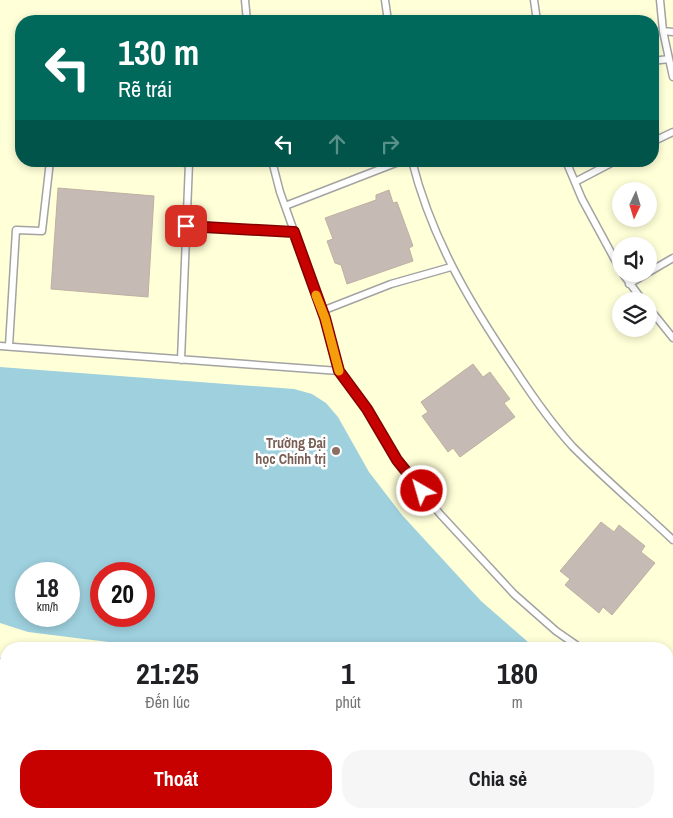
<!DOCTYPE html>
<html lang="vi">
<head>
<meta charset="utf-8">
<style>
  body { margin:0; font-family:"Archivo Narrow",sans-serif; background:#f6f6f6; color:#202124; height:100vh; display:flex; flex-direction:column; font-size:19px; white-space:nowrap }
  * { box-sizing:border-box; margin:0 }
  p { font-size:16px; color:#757577 }
  .icon { flex:none; width:28px; height:28px; fill:none; stroke:currentColor; stroke-width:2; stroke-linecap:round; stroke-linejoin:round }
  .map { position:relative; flex:1; overflow:hidden }
  .sheet { position:absolute; left:0px; top:642px; width:674px; height:176px; display:flex; flex-direction:column; background:#fff; border-radius:20px 20px 0 0; box-shadow:0 2px 8px #0003 }
  .sheet>* { flex:none }
  .guide { position:absolute; left:15px; top:15px; width:644px; height:152px; border-radius:20px; box-shadow:0 2px 8px #0003; background:#00695c; color:#fff; overflow:hidden }
  .needle { width:32px; rotate:184deg }
  .fabs { position:absolute; left:612px; top:182px; display:grid; gap:10px }
  .fabs a { display:grid; place-items:center; width:45px; height:45px; border-radius:50%; background:#fff; box-shadow:0 2px 8px #0003; font-size:25px }
  .speed { position:absolute; left:15px; top:562px; display:flex; gap:10px; font-size:25px; font-weight:700; text-align:center }
  .speed>* { display:grid; place-content:center; width:65px; height:65px; border-radius:50%; background:#fff; box-shadow:0 2px 8px #0003; line-height:1 }
  .speed small { font-size:12px; font-weight:400 }
  .speed .limit { border:8px solid #d22; background:#fff; color:#111 }
  .pin { position:absolute; display:grid; place-items:center; width:42px; height:42px; color:#fff; margin:-21px; border-radius:10px; box-shadow:0 2px 8px #0006 }
  .me { position:absolute; width:55px; margin:-28px; rotate:322deg; stroke-linejoin:round; filter:drop-shadow(0 0 4px #0008) }
  .turn { display:flex; align-items:center; gap:18px; height:105px; padding:0 20px; font-size:22px }
  .turn .icon { width:65px; height:65px; stroke-width:2.5 }
  .turn b { display:block; font-size:35px; line-height:42px }
  .lanes { display:flex; align-items:center; height:48px; padding:0 20px; background:#0003; justify-content:center; gap:25px; direction:ltr }
  .lanes .off { opacity:.35 }
  .eta { display:flex; justify-content:space-evenly; align-items:center; height:85px; text-align:center }
  .eta b { font-size:30px; font-weight:700; line-height:35px }
  .primary-button { display:flex; gap:10px; margin-top:auto; padding:10px 20px }
  .primary-button a { flex:1; height:58px; border-radius:20px; background:#c70000; color:#fff; font-size:20px; font-weight:700; line-height:58px; text-align:center }
  .primary-button a+a { background:#f6f6f6; color:#202124 }
  .map>svg:first-child { display:block }
  .education { fill:#ffffd8; fill-rule:evenodd }
  .water { fill:#9ed0de; fill-rule:evenodd }
  .building { fill:#c6bbb4; stroke:#c0afa2 }
  .lines { fill:none; stroke-linecap:round; stroke-linejoin:round }
  .lane-casing { stroke:#a3a3a3; stroke-width:9 }
  .lane { stroke:#fff; stroke-width:6 }
  .route-casing { stroke:#810000; stroke-width:12 }
  .route { stroke:#c70000; stroke-width:9 }
  .slow { stroke:#f59e0b; stroke-width:9 }
  .education-dot { fill:#8d6e63; stroke:#fff; stroke-width:2 }
  .labels { text-anchor:middle; stroke-width:5; stroke-linejoin:round; paint-order:stroke }
  .education-label { font-size:14px; font-weight:bold; fill:#785e54; stroke:#fff; text-anchor:end }
</style>
</head>
<body>
<div class="map">
<svg width="673" height="818" viewBox="0 0 673 818">
  <rect width="100%" height="100%" fill="#eee9e1"/>
  <path class="education" d="M0,0H673V818H356L350,813L668,812V649H6V667L0,666ZM21,21H652V161H21ZM621,191H649V219H621ZM621,246H649V274H621ZM621,301H649V329H621ZM26,574H69V616H26ZM101,574H144V616H101Z"/>
  <path class="water" d="M0,367L294,389L312,394L326,403L338,417L369,472L402,515L481,601L536,649H165L28,632L0,623ZM26,574H69V616H26ZM101,574H144V616H101Z
    M668,736L673,739V818H533L536,812H668Z
    M424,813H509L505,818H429Z"/>
  <path class="building" d="M58,188L154,196L148,297L51,289Z
    M389,190L393,203L397,202L413,246L409,248L413,261L347,284L341,265L335,263L327,241L333,239L325,218L376,200V195Z
    M473,364L483,377L490,372L510,399L504,403L515,417L460,457L453,448L448,452L422,416L428,412L421,402Z
    M601,522L614,532L619,525L645,546L641,552L655,563L612,615L603,607L599,613L565,585L570,579L560,571Z"/>
  <g class="lines">
    <defs>
      <path id="lane" d="M245,0L247,21
        M385,0L388,21
        M534,0L537,21
        M660,0L663,31L673,77
        M663,31L673,32
        M652,61L669,59
        M652,142L673,132
        M161,161L189,163L181,360
        M272,161L280,192L325,318L339,371L367,409L397,460L440,514L514,594L556,631L582,649
        M412,161C432,240 471,305 516,371C533,397 552,424 573,447C605,479 640,509 673,540
        M566,161L582,199L621,271
        M575,182L615,161
        M285,206L401,161
        M186,226L295,232
        M649,272L673,258
        M623,274L643,301
        M629,284L646,274
        M649,308L673,338
        M322,311L391,284L451,267
        M0,346L339,371
        M9,346L16,230L42,231L50,161
        M0,662L6,665
        M668,704L673,707
        M385,812L391,818"/>
    </defs>
    <use href="#lane" class="lane-casing"/>
    <use href="#lane" class="lane"/>
  </g>
  <g class="lines">
    <defs>
      <path id="route" d="M186,226L294,232L325,318L339,371L367,409L397,460L422,491"/>
    </defs>
    <use href="#route" class="route-casing"/>
    <use href="#route" class="route"/>
    <path class="slow" d="M316,295L325,318L339,371"/>
  </g>
  <circle class="education-dot" cx="336" cy="451" r="5"/>
  <g class="labels">
    <g class="education-label">
      <text x="326" y="448">Trường Đại<tspan x="326" dy="16">học Chính trị</tspan></text>
    </g>
  </g>
</svg>
<div class="fabs">
<a><svg class="needle" viewBox="-14 -14 28 28"><path d="M0-13l5 13h-10z" fill="#e53935"/><path d="M0 13l5-13h-10z" fill="#757577"/></svg></a>
<a><svg class="icon" aria-label="sound" viewBox="0 0 24 24"><path d="M4 9h4l5-4v14l-5-4H4zM17 9q2 3 0 6"/></svg></a>
<a><svg class="icon" aria-label="layers" viewBox="0 0 24 24"><path d="M12 4l9 5-9 5-9-5zM3 14l9 5 9-5"/></svg></a>
</div>
<div class="speed"><div>18<small>km/h</small></div><div class="limit">20</div></div>
<div class="pin" style="left:186px;top:226px;background:#d93025"><svg class="icon" aria-label="arrive" viewBox="0 0 24 24"><path d="M6 21V4h12l-3 4 3 4H6"/></svg></div>
<svg class="me" style="left:422px;top:491px" viewBox="-20 -20 40 40"><circle r="17" fill="#c70000" stroke="#fff" stroke-width="3"/><path d="M0-11L8 9 0 5-8 9z" fill="#fff"/></svg>
<div class="guide">
<div class="turn"><svg class="icon" aria-label="left" viewBox="0 0 24 24"><path d="M17 20v-9H6M10 6l-5 5 5 5"/></svg><div><b>130 m</b>Rẽ trái</div></div>
<div class="lanes"><svg class="icon" aria-label="left" viewBox="0 0 24 24"><path d="M17 20v-9H6M10 6l-5 5 5 5"/></svg><svg class="icon off" aria-label="ahead" viewBox="0 0 24 24"><path d="M12 20V5M6 11l6-6 6 6"/></svg><svg class="icon off" aria-label="right" viewBox="0 0 24 24"><path d="M7 20v-9h11M14 6l5 5-5 5"/></svg></div>
</div>
<section class="sheet">
<div class="eta">
<div><b>21:25</b><p>Đến lúc</p></div>
<div><b>1</b><p>phút</p></div>
<div><b>180</b><p>m</p></div>
</div>
<div class="primary-button"><a>Thoát</a><a>Chia sẻ</a></div>
</section>
</div>
</body>
</html>
